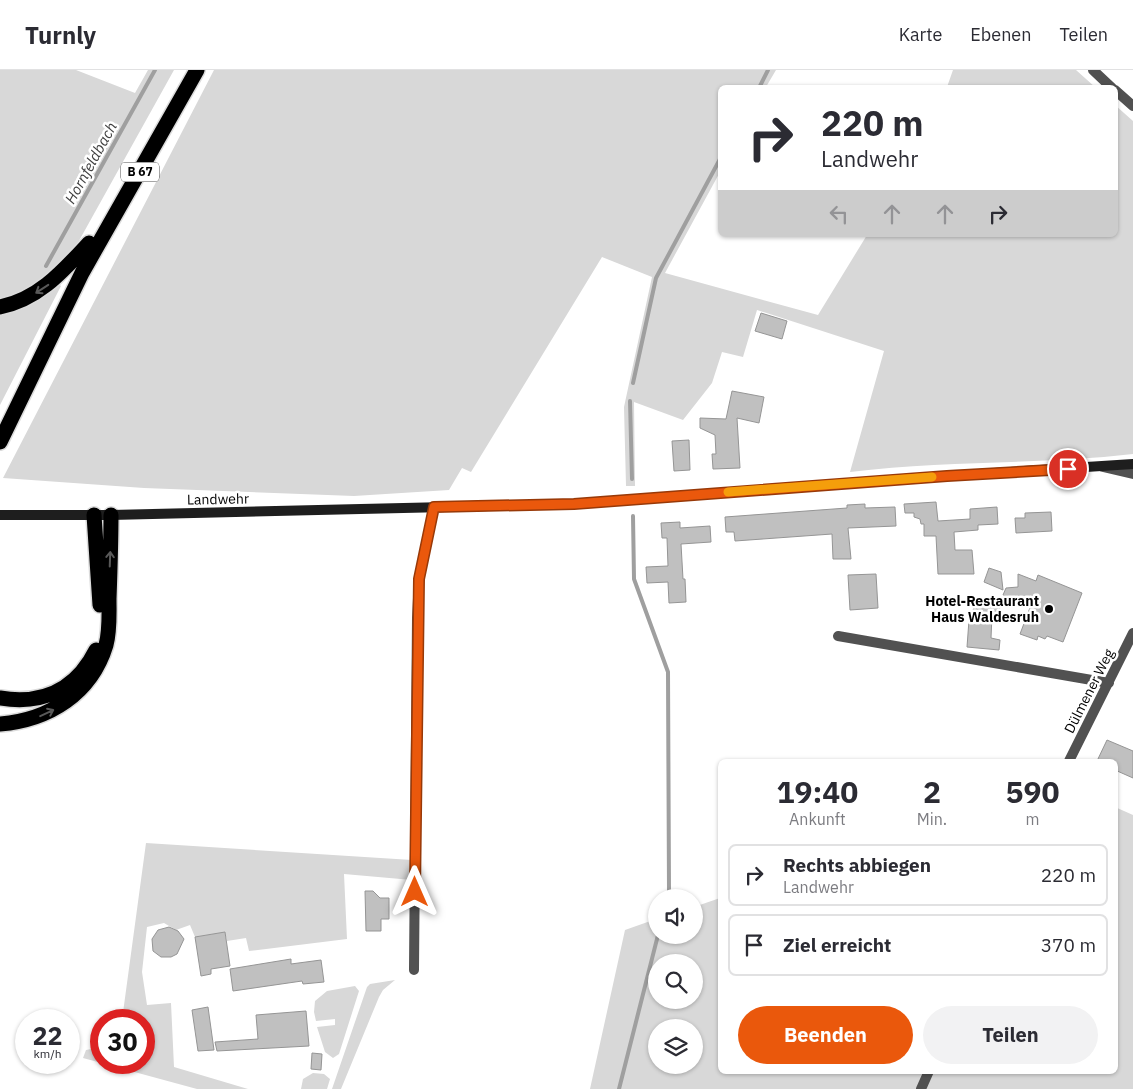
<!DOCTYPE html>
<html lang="de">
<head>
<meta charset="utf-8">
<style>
  body { margin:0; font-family:"IBM Plex Sans",sans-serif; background:#f2f2f3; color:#2b2b33; height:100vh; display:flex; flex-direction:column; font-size:19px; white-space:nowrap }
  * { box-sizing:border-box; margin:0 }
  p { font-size:16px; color:#7c7c81 }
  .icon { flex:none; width:28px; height:28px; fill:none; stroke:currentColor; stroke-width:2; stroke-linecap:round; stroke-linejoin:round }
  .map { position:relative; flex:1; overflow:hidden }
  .side { position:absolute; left:718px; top:689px; width:400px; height:315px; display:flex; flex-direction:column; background:#fff; border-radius:8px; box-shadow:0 1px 4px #0004 }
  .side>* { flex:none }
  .banner { position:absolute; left:718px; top:15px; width:400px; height:152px; border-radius:8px; box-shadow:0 1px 4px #0004; background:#fff; color:#2b2b33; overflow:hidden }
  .tools { position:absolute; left:648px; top:819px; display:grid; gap:10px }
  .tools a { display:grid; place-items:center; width:55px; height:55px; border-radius:50%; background:#fff; box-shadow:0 1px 4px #0004; font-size:25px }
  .speed { position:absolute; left:15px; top:939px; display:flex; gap:10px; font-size:25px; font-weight:700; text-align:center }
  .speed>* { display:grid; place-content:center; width:65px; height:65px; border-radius:50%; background:#fff; box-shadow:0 1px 4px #0004; line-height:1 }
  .speed small { font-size:12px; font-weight:400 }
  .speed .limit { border:8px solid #d22; background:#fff; color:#111 }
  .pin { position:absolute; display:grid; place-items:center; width:42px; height:42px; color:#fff; margin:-21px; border:2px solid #fff; border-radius:50%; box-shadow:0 1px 5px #0007 }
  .me { position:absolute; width:55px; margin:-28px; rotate:0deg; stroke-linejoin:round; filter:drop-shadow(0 0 4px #0008) }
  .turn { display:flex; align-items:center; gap:18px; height:105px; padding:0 20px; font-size:22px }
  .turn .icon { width:65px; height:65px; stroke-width:2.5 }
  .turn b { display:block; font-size:35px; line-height:42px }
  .lanes { display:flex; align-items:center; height:48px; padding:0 20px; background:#0003; justify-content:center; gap:25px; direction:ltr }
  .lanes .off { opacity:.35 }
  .eta { display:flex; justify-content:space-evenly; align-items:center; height:85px; text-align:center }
  .eta b { font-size:30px; font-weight:700; line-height:35px }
  .button { display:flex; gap:10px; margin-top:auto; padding:10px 20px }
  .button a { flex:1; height:58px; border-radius:30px; background:#ea580c; color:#fff; font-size:20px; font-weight:700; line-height:58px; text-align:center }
  .button a+a { background:#f2f2f3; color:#2b2b33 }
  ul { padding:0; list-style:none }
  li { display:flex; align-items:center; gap:15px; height:62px; margin:0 10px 8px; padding:0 10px; border:2px solid #e1e1e2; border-radius:8px }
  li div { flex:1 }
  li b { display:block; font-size:19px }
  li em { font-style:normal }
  header { display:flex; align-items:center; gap:30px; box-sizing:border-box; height:70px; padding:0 25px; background:#fff; border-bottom:1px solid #e1e1e2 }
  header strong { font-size:24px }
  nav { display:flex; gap:28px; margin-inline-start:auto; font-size:18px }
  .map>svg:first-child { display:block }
  .green { fill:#d8d8d8; fill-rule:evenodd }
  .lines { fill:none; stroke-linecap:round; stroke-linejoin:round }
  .stream { stroke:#9f9f9f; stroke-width:4 }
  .building { fill:#c0c0c0; stroke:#959595 }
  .highway-casing { stroke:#dbdbdb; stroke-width:18 }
  .street { stroke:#515151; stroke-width:10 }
  .secondary { stroke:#1e1e1e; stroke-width:10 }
  .highway { stroke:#000; stroke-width:15 }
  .oneway { stroke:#595959 }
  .route-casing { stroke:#983908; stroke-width:12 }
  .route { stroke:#ea580c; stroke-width:9 }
  .slow { stroke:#f59e0b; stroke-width:9 }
  .poi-dot { fill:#000; stroke:#fff; stroke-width:2 }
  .labels { text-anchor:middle; stroke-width:5; stroke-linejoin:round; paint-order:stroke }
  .shield { fill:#fff; stroke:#4c4c4c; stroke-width:1 }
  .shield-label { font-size:12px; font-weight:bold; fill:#000 }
  .street-label { font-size:14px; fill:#000; stroke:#fff }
  .poi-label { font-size:14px; font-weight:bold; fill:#000; stroke:#fff; text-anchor:end }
  .water-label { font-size:15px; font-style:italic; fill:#404040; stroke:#fff }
</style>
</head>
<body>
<header>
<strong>Turnly</strong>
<nav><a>Karte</a><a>Ebenen</a><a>Teilen</a></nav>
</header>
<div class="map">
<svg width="1133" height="1019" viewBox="0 0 1133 1019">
  <rect width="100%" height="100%" fill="#fff"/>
  <path class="green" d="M0,0H76L135,23L148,0H174L75,178L34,217L0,232Z
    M214,0H776L766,17L720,18V102L665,203L818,245L867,165H1115V35L1133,51V384C1039,395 944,390 850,402L884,281L757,240L743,287L722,282L712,313L683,350L634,332L635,416H626L624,337L652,207L602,187L471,402L462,398L449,420L354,426L144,418L3,408Z
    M953,0H1076L1095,17H947Z
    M58,213L61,216L0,335V243Z
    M1115,737L1133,745V1019H590L625,860L656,849V865H694V837L720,828V1001H1115ZM656,892H694V930H656ZM656,958H694V995H656Z
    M146,773L412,790V810L344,804L347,869L249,881L246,868L227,871L225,862L195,867L190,855L176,860L164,853L147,857L142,902L147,935L171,933L174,997L248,1019H197L83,988L86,980L101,977V992H144V950H122Z
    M395,910L383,920L379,927L341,1019H332L367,917L370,914Z
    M355,916L359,921L339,984L333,988L325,982L317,957L335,955V949L316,951L314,942L315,931L327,921Z
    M313,1003L324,1004L330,1009L327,1019H301L303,1009Z"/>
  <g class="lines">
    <path class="stream" d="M759,18L768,0
      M46,196L155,0
      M633,313L656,208L720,89
      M630,331L632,409
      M633,446L634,509L668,602L669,822L668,828
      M619,1019L658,865"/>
  </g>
  <path class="building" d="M761,243L787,251L782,269L755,261Z
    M732,321L764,327L759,353L737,348L740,398L713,399L712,384H716L715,365L700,358V348L726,349Z
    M689,370L690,400L674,401L672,371Z
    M936,432L938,451L970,449V439L997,437L998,454L978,455V460L954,462L955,480H972L974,504H938L936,466H924V454H921L920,449L914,447V443H905L904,434Z
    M865,434V438L895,437L896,456L848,458L851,489H833L832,464L735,471L734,462H726L725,447L847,438V435Z
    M1051,442L1052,461L1016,463L1015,448H1025V443Z
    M680,452V458L710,456L711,472L681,474L683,509H685L686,532L669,533L668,512L647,513L646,497L668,496L667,468H662L661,453Z
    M989,498L1001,502L1003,520L984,512Z
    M876,504L878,538L850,540L848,505Z
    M1018,504L1036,511L1038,505L1082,523L1063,572L1047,566L1045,569L1038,566L1037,570L1020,564L1031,535L1003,525L1006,518L1018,517Z
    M976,533L1000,535L999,546L992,545L991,568L1000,570L999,580L967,577L969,550Z
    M1107,670L1133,681V708L1115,700V691H1097Z
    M365,821H373L380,828H389V849H381V861H366Z
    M169,857L178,861L184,869L177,884L171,887H161L153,881L152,869L158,860Z
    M225,862L230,896L211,899V904L201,906L195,867Z
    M291,889V894L321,890L324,912L303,914L302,911L233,921L230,899Z
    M208,937L214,980L198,981L192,940Z
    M306,941L309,976L217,981L215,972L258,969L256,945Z
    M312,983L322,984L321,1000L311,999Z"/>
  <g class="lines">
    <defs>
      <path id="highway" d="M0,237C39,229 63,201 89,173
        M0,372L82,203L197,0
        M94,445L100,535
        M0,628C43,635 76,620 96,580
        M0,654C49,650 91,624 106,575C110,561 109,544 109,529C110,501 111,473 111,445"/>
    </defs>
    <use href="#highway" class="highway-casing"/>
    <path class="street" d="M1093,0L1112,18
      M1115,20L1133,36
      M1103,397L1133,404
      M838,566L1109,613
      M1069,691L1133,563
      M414,900L417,548L419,509L434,437
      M921,1019L929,1001"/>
    <path class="secondary" d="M0,445H111L575,434L947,406L1133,394"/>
    <use href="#highway" class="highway"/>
  </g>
  <defs><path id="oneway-shaft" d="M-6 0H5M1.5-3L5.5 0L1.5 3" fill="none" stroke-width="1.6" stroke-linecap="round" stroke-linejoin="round" transform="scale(1.25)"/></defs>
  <g class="oneway">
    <use href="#oneway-shaft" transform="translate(42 219) rotate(147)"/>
    <use href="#oneway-shaft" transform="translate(110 489) rotate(-88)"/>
    <use href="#oneway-shaft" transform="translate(47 643) rotate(-25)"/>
  </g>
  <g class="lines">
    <defs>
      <path id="route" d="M415,822L419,509L434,437L574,434L947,406L1068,399"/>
    </defs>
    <use href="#route" class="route-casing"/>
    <use href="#route" class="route"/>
    <path class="slow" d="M728,422L932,407"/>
  </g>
  <circle class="poi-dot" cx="1049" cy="539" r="5"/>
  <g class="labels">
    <rect class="shield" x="121" y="92.5" width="38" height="19" rx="4"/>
    <g class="shield-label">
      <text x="140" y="106">B 67</text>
    </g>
    <g class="street-label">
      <text transform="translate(218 429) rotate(-1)" y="5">Landwehr</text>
      <text transform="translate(1089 621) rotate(-63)" y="5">Dülmener Weg</text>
    </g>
    <g class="poi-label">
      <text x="1039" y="536">Hotel-Restaurant<tspan x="1039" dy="16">Haus Waldesruh</tspan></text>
    </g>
    <g class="water-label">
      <text transform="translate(91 93) rotate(-61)" y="5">Hornfeldbach</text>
    </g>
  </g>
</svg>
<div class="tools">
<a><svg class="icon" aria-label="sound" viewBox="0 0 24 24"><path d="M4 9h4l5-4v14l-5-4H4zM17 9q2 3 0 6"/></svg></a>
<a><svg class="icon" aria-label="search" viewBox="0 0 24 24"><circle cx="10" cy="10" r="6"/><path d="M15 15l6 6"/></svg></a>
<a><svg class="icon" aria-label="layers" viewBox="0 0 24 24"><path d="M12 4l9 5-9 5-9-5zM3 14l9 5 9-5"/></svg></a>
</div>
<div class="speed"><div>22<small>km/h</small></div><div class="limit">30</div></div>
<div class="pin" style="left:1068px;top:399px;background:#d93025"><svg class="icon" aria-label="arrive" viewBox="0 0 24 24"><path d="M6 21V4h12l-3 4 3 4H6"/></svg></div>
<svg class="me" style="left:415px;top:822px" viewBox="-20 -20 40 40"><path d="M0-17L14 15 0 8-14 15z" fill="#ea580c" stroke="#fff" stroke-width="4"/></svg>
<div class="banner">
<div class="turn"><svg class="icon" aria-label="right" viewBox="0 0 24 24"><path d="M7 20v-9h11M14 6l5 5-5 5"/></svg><div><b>220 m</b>Landwehr</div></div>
<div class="lanes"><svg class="icon off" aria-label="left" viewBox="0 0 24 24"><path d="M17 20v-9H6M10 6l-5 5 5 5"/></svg><svg class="icon off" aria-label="ahead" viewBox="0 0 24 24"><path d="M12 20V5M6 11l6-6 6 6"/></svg><svg class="icon off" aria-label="ahead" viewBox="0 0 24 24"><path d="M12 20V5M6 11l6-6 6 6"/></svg><svg class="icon" aria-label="right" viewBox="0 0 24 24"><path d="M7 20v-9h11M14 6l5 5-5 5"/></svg></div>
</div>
<section class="side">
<div class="eta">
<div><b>19:40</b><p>Ankunft</p></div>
<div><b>2</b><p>Min.</p></div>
<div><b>590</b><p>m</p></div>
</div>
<ul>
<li><svg class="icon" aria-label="right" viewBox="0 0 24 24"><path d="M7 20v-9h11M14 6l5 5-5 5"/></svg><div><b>Rechts abbiegen</b><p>Landwehr</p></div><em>220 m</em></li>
<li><svg class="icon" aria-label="arrive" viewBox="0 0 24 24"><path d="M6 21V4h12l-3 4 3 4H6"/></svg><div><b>Ziel erreicht</b></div><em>370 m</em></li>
</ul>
<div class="button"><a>Beenden</a><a>Teilen</a></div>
</section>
</div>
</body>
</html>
